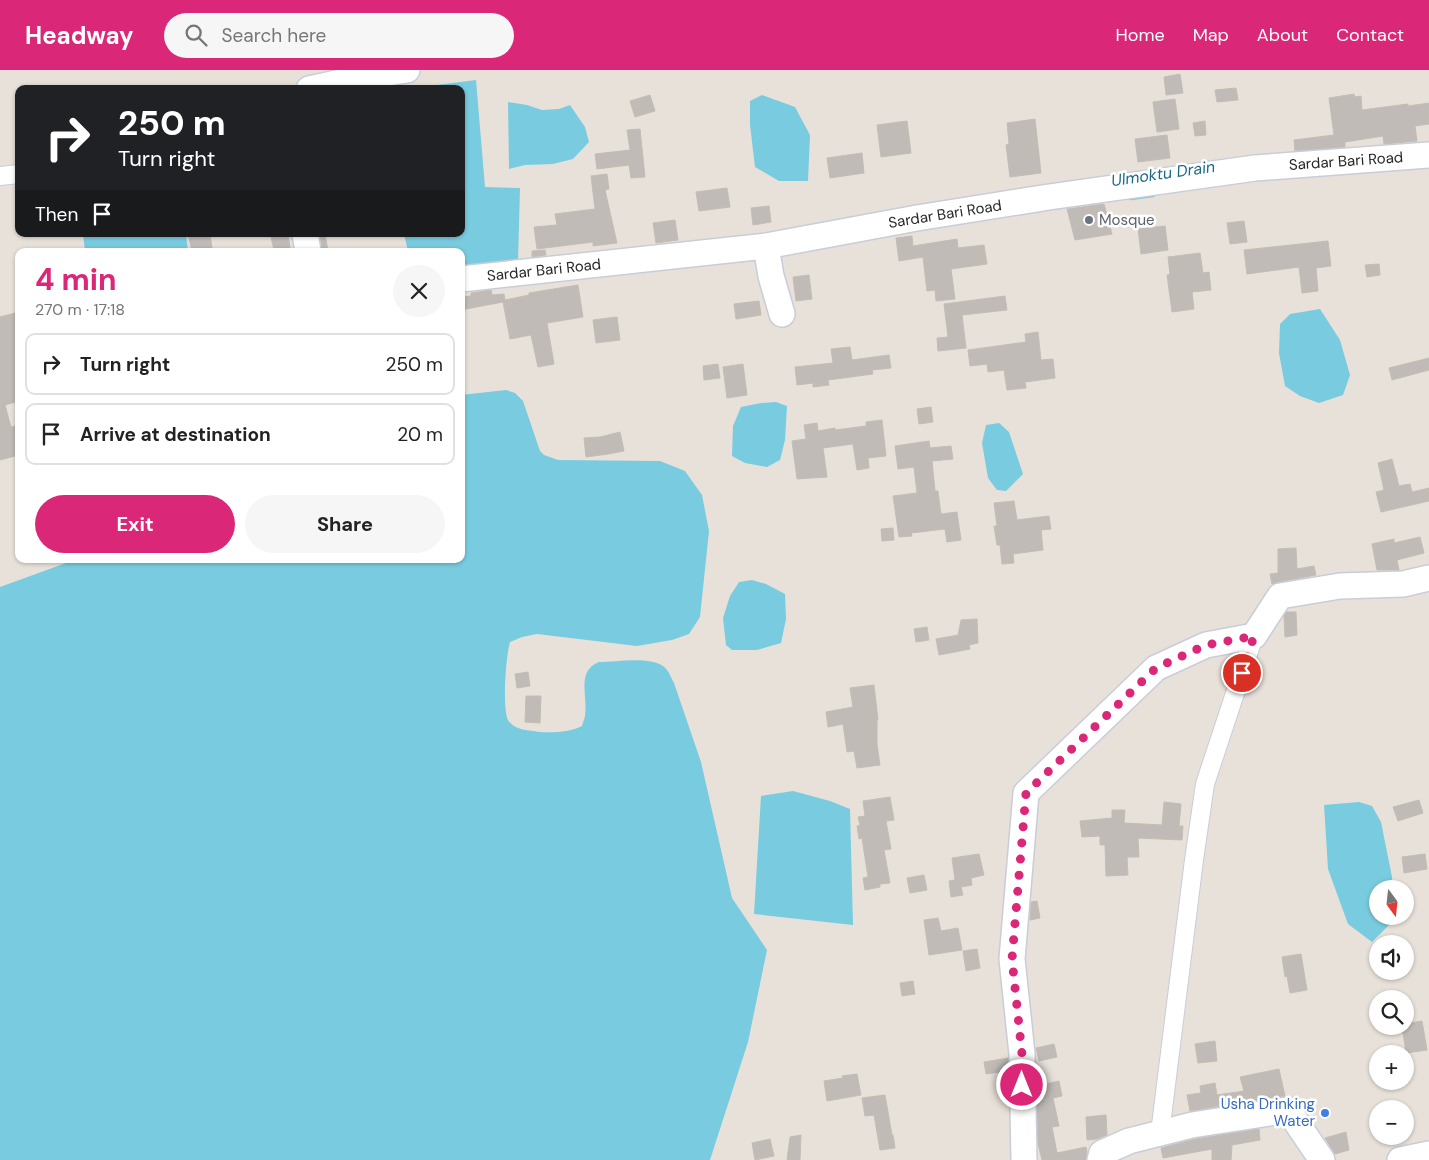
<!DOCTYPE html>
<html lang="en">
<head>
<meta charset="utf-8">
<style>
  body { margin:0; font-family:"DM Sans",sans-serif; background:#f6f6f6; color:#222; height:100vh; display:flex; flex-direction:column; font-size:19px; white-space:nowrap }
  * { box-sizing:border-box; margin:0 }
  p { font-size:16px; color:#767676 }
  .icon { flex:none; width:28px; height:28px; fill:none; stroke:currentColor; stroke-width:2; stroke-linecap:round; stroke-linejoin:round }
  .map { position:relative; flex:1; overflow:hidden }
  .drawer { position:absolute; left:15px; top:178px; width:450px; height:315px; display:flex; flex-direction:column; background:#fff; border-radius:10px; box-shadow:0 1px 4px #0004 }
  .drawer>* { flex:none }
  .banner { position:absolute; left:15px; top:15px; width:450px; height:152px; border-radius:10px; box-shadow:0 1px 4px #0004; background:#202124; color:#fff; overflow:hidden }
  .needle { width:32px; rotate:165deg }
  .tools { position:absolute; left:1369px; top:810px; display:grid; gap:10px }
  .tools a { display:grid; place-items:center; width:45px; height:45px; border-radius:50%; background:#fff; box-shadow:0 1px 4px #0004; font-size:25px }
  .pin { position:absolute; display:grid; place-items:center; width:42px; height:42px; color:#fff; margin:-21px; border:2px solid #fff; border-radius:50%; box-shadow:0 1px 5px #0007 }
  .me { position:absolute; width:55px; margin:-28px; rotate:0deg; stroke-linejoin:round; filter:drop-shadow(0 0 4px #0008) }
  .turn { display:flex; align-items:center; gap:18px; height:105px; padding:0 20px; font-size:22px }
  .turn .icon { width:65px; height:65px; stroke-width:2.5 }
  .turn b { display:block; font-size:35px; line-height:42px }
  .then { display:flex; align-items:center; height:48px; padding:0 20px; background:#0003; gap:10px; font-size:19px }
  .round { display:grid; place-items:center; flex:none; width:52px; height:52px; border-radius:26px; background:#f6f6f6 }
  .head { display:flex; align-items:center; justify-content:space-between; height:85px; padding:0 20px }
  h1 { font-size:30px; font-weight:700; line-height:38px; color:#db2777 }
  .cta { display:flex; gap:10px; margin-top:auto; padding:10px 20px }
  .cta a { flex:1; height:58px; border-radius:30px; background:#db2777; color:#fff; font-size:20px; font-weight:700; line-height:58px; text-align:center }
  .cta a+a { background:#f6f6f6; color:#222 }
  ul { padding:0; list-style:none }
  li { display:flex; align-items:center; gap:15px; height:62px; margin:0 10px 8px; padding:0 10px; border:2px solid #e0e0e0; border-radius:10px }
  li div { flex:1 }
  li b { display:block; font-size:19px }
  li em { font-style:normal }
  header { display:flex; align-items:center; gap:30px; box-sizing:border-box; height:70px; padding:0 25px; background:#db2777; color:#fff }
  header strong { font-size:24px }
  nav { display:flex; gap:28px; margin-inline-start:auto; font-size:18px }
  .search { width:350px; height:45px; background:#f6f6f6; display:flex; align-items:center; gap:12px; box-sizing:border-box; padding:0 18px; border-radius:28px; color:#767676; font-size:19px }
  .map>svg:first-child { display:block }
  .water { fill:#79cbdf }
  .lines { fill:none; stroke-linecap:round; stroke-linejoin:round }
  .stream { stroke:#79cbdf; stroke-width:4.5 }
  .building { fill:#c1bbb7; stroke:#c3bdb5 }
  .street-casing { stroke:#c9cdd8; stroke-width:20 }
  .secondary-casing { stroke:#c9cdd8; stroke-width:28 }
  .street { stroke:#fff; stroke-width:18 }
  .secondary { stroke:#fff; stroke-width:25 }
  .route { stroke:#db2777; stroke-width:9; stroke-dasharray:0 16.2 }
  .worship-dot { fill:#6b7280; stroke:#fff; stroke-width:2 }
  .shop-dot { fill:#3f7fe0; stroke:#fff; stroke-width:2 }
  .labels { text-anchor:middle; stroke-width:5; stroke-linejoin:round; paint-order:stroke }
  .street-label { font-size:15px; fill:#272727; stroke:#fff }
  .worship-label { font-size:15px; fill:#5b616d; stroke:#fff; text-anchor:start }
  .shop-label { font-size:15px; fill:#366cbe; stroke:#fff; text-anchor:end }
  .water-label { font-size:16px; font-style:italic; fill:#1c6986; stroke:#fff }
</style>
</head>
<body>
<header>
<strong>Headway</strong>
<div class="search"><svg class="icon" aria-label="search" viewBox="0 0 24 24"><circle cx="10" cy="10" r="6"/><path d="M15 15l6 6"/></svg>Search here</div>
<nav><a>Home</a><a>Map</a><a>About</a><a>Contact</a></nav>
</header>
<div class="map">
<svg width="1429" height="1090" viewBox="0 0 1429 1090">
  <rect width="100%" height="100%" fill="#e8e1da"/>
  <path class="water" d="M476,10L485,117L520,118L518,193L461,200V181H408L404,164H461V19H406Z
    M762,25L795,37L810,65L808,111H779L755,97L750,55V31Z
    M508,32L527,35L542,40L559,39L570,35L585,57L589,72L573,89L553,94L525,95L509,99Z
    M83,164H186L188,181H85Z
    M1320,239L1340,270L1350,305L1343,325L1319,333L1300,326L1285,316L1279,283L1280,254L1290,244Z
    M506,320L515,323L523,331L540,381L544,385L558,390L660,391L685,401L702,425L709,461L700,547L689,564L672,570L637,576L537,564L522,567L510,572C506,585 502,638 508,650C515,661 529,660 540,662C553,663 571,662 582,656C583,652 585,648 585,645C588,625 576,601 599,592C616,592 649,586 663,596C669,600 671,608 674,613L701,692L732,828L767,880L748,972L710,1090H0V517L77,489H461V325Z
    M776,332L787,336L785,370L780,390L767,397L745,393L732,386L733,356L741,337L761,333Z
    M999,353L1009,362L1023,404L1006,421L997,420L988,408L982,373L986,355Z
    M752,510L766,514L785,524L786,549L781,573L757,580H732L726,575L723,548L730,526L739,512Z
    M793,721L830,731L850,739L853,855L754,844L761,726Z
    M1359,732L1372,736L1381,752L1392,807V819H1378V846H1392V852L1372,872L1348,854L1328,799L1324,735Z"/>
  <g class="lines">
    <path class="stream" d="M1131,128L1153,125"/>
  </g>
  <path class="building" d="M1180,4L1183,23L1166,25L1164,7Z
    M1236,18L1238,30L1217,32L1215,20Z
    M1354,24L1355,27L1361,26L1362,40L1408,34V36L1429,33V54L1415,56L1417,71L1384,74L1383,66L1345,72V77L1295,81L1294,70L1334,65L1329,28Z
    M650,25L655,41L635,47L630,31Z
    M1175,29L1179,59L1157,62L1153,32Z
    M1035,49L1041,103L1010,107L1006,75L1009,74L1007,53Z
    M907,51L911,83L881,87L877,55Z
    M1205,51L1206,65L1195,66L1193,53Z
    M640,59L645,107L631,108L629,95L597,99L595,84L630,80L627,60Z
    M1167,65L1170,88L1138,92L1135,69Z
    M862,83L864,103L830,108L827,88Z
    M607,104L609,119L605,120L617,173L593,176V172L537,179L534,157L557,155L555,144L595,139L591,106Z
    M727,118L730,137L699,141L696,122Z
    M1104,134L1112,164L1075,170L1067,139Z
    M769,136L771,152L753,155L751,138Z
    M675,150L678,170L656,173L653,153Z
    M1244,151L1247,172L1230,174L1227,153Z
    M1165,156L1168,180L1141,184L1138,159Z
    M188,164H210L212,178L192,181Z
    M288,164L290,178L274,180L271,167Z
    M320,164H325L328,181H322Z
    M912,166L913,176L957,169L958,178L984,175L987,194L951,199L955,229L936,231L935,220L927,221L923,187L899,191L896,168Z
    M1328,171L1331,196L1316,198L1318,221L1302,223L1299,197L1247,204L1244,180Z
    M545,180L546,185L532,187V181Z
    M1200,183L1203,203L1209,202L1211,220L1192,222L1194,239L1172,242L1167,205L1170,204L1168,187Z
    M1379,194L1380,205L1367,207L1365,195Z
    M809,205L812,229L796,231L793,207Z
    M578,215L583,247L547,253L554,294L538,297L531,265L510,269L503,232L461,240V227L471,226V223L491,220L492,225L504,224L505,230L529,225V223Z
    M1005,226L1007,240L962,245L966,278L938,281L937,268L948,267L944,234Z
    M759,231L761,245L736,249L734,234Z
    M19,242V331L5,335L11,357L19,355V385L0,390V247Z
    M617,247L620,270L596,273L593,250Z
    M1038,262L1041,290L1053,289L1055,308L1025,312L1026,318L1007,320L1004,300L988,302L987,294L970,296L968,280L1026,272L1025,264Z
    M850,277L852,290L889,285L891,298L872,300L873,304L828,310L829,315L813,317V313L797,315L795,297L833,293L831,279Z
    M1429,288V300L1392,310L1389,298Z
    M718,294L720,308L704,310L703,296Z
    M743,294L747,325L727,328L723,297Z
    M931,337L933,352L919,354L917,339Z
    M882,350L886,386L868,388L869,398L857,400L853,374L823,378L827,407L797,409L792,371L806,369L804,355L817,353L818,361L835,358V360L866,356V352Z
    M620,362L624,381L608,384L586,387L584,368L600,367Z
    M929,371L930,378L951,376L953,389L932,391L935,421H938L941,444L957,442L961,470L947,472L945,459L911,463L912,466L899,467L893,426L917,423L914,397L898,399L895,376Z
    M1392,389L1399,416L1410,414L1412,422L1429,418V431L1381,442L1376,422L1384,420L1378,393Z
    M1014,431L1017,450L1049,446L1051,459L1041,460L1043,480L1013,484L1014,493L1002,494L1000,475H997L994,456H997L994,433Z
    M893,458L894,470L882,471L881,459Z
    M1420,467L1424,483L1397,490L1399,500H1377L1372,474L1394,469V473Z
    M1296,478L1297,499L1314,496L1316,505L1278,512L1272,514L1270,504L1278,503V479Z
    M1286,542H1296L1297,565L1285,567L1284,546Z
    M977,549L978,573L969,575L970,579L939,585L936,569L958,565L961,550Z
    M927,557L929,570L916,572L914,559Z
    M528,602L530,616L517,618L515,604Z
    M874,615L878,650H877V674L880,695L857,698L854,681L847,682L843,654L828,657L826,642L853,637L850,618Z
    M526,626H541L540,653L525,652Z
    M890,727L894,750L886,751L891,779L884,780L890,813L880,814V817L865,820L863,808L868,807L862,768L859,769L857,756L860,755L858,747L865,746L863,731Z
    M1419,730L1423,743L1398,751L1393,737Z
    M1164,732L1181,734L1179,756H1183L1182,770L1138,768L1139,787H1127L1128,805L1106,806L1105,775H1100V766L1082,767L1080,751L1112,748V740H1125L1124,753L1162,755Z
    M979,784L984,805L971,808L972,815L961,817L963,825L951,827L949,811L955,810L952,788Z
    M1425,784L1427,799L1404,803L1402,787Z
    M924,805L927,820L910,823L907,808Z
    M1037,831L1040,848L1030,850L1031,832Z
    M938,848L941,861L958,858L962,880L929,885L924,850Z
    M977,879L980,898L966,901L963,881Z
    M1301,884L1307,920L1290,923L1287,906L1285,907L1282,887Z
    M913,911L915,924L902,926L900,913Z
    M1422,951L1427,980L1406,983L1402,956H1405V954Z
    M1215,971L1217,991L1198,993L1195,974Z
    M1054,974L1057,987L1039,991L1036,978Z
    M1008,988V1006L1001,1007L1000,1002L986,1004L984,992Z
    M1279,999L1285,1026L1190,1041L1187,1025L1201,1023L1200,1016L1215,1013L1217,1025L1244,1021L1240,1007Z
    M857,1004L861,1025L827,1031L824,1011L843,1008L842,1006Z
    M1059,1011L1062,1026L1053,1028L1059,1056L1052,1057L1057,1083L1086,1077L1087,1082L1086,1090H1042L1038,1074L1037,1016Z
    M885,1025L892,1065H893L895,1078L880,1080L874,1045L865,1046L862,1028Z
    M1106,1045L1107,1065L1097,1069L1087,1070L1086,1047Z
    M1259,1059L1260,1070L1232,1075L1231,1090H1212V1079L1163,1088L1161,1078L1195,1069Z
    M1346,1062L1349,1080L1335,1084L1325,1068Z
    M801,1065L800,1090H787L790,1067Z
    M770,1069L774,1086L755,1090L752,1073Z"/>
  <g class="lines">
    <defs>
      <path id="street" d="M0,106L19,104
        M1160,1063L1194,790L1205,714L1254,566"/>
      <path id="secondary" d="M309,19L369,6L407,0
        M305,164L308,181
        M766,176L771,206L782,244
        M461,209L766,176L917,148L1049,127L1255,98L1429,85
        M1024,1090L1022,984L1012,889L1026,723L1156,598L1206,575L1254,566L1280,526L1340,516L1403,514L1429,508
        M1100,1090L1102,1083L1129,1071L1192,1055L1288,1040L1322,1090
        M1400,1090L1429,1084"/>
    </defs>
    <use href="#street" class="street-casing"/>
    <use href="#secondary" class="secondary-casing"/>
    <use href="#street" class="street"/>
    <use href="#secondary" class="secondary"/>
  </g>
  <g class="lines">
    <path class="route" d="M1022,1015V984L1012,889L1026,723L1156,598L1206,575L1254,566L1242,603"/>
  </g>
  <circle class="worship-dot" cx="1089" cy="150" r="5"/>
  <circle class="shop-dot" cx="1325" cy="1043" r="5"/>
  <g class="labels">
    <g class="street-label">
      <text transform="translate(1346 91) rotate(-4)" y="5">Sardar Bari Road</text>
      <text transform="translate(945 144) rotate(-9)" y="5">Sardar Bari Road</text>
      <text transform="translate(544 200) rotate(-6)" y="5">Sardar Bari Road</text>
    </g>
    <g class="worship-label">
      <text x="1099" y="155">Mosque</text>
    </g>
    <g class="shop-label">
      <text x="1315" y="1039">Usha Drinking<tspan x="1315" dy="17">Water</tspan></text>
    </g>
    <g class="water-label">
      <text transform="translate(1163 103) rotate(-8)" y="6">Ulmoktu Drain</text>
    </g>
  </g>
</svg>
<div class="tools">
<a><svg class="needle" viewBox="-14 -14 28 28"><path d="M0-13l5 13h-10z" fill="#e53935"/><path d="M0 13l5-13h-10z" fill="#767676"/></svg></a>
<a><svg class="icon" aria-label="sound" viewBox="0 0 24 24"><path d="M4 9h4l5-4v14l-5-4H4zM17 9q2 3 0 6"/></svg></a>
<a><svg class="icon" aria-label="search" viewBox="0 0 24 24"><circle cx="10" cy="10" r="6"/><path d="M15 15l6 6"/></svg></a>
<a>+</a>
<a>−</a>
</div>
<div class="pin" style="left:1242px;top:603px;background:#d93025"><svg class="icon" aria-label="arrive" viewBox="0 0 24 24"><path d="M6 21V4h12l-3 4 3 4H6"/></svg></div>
<svg class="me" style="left:1022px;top:1015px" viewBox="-20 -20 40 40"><circle r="17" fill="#db2777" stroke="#fff" stroke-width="3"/><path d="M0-11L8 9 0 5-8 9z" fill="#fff"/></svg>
<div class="banner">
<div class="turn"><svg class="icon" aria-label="right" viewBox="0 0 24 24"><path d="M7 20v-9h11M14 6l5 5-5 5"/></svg><div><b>250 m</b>Turn right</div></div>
<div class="then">Then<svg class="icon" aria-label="arrive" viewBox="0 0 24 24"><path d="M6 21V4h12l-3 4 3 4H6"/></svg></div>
</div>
<section class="drawer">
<div class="head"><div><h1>4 min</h1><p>270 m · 17:18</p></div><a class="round"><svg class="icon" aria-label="close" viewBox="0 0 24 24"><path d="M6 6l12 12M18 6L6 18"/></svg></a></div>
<ul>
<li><svg class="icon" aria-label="right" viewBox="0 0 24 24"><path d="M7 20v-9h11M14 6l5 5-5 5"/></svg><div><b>Turn right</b></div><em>250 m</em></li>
<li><svg class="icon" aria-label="arrive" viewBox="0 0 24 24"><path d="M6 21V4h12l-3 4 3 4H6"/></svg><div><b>Arrive at destination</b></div><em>20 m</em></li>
</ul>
<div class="cta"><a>Exit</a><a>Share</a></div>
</section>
</div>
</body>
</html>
